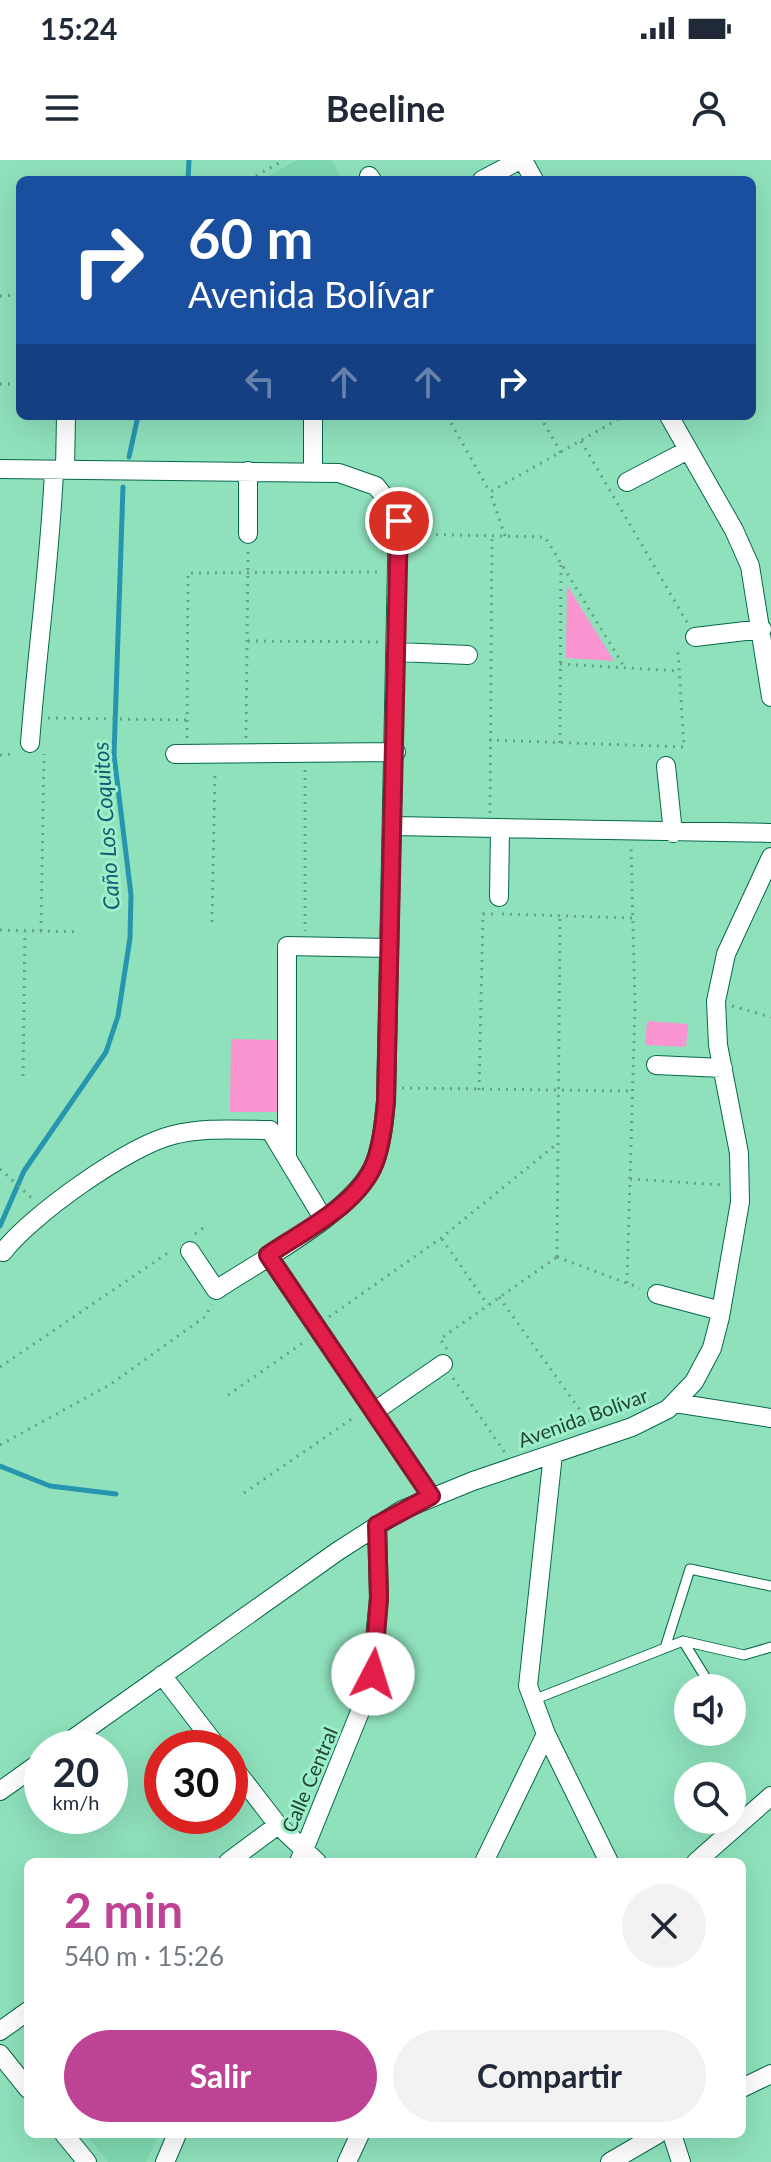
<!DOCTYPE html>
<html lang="es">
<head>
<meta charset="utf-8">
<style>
  body { margin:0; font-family:Lato,sans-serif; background:#f2f2f3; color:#1f2937; height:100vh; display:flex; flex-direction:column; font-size:30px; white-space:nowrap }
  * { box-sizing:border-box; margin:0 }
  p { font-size:26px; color:#747a83 }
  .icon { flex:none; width:44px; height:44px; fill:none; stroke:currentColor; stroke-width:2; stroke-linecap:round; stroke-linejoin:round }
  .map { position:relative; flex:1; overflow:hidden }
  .panel { position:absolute; left:24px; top:1698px; width:722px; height:280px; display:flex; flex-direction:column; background:#fff; border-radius:12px; box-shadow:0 8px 32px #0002 }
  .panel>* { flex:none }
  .guide { position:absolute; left:16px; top:16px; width:740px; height:244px; border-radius:12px; box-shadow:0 8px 32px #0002; background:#1a4fa0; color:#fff; overflow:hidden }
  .fabs { position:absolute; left:674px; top:1514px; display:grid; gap:16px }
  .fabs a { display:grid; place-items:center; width:72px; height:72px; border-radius:50%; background:#fff; box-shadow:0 8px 32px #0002; font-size:40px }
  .speed { position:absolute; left:24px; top:1570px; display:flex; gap:16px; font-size:40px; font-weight:700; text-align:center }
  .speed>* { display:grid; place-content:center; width:104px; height:104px; border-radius:50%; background:#fff; box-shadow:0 8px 32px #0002; line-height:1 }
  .speed small { font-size:20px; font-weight:400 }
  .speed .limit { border:12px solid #d22; background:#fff; color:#111 }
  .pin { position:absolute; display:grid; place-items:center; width:68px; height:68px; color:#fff; margin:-34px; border:4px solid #fff; border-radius:50%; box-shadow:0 2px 8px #0007 }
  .me { position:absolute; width:88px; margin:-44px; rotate:5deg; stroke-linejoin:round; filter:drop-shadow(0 0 6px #0008) }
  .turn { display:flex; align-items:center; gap:28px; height:168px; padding:0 40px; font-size:36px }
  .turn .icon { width:104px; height:104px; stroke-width:2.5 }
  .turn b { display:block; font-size:56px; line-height:68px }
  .lanes { display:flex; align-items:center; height:76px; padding:0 40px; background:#0003; justify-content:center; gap:40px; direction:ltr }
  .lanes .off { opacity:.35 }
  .round { display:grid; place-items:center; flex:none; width:84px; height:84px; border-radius:42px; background:#f2f2f3 }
  .head { display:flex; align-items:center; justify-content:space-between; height:136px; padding:0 40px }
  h1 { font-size:48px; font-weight:700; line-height:60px; color:#be4394 }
  .cta { display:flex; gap:16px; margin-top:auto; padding:16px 40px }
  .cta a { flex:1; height:92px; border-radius:48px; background:#be4394; color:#fff; font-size:32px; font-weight:700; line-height:92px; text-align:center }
  .cta a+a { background:#f2f2f3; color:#1f2937 }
  .status { display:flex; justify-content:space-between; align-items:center; height:56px; padding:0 40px; background:#fff; direction:ltr }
  .status svg { height:22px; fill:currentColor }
  header { display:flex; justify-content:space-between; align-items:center; height:104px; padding:0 40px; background:#fff; font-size:36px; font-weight:700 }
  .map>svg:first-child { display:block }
  .built { fill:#7ed9b0 }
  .green { fill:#fa95d2 }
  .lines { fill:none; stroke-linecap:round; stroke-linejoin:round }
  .stream { stroke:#2696af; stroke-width:5 }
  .service-casing { stroke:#046949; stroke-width:11 }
  .minor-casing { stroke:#046949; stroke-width:20 }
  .path { stroke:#64a286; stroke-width:3; stroke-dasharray:2 6; stroke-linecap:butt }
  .service { stroke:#fff; stroke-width:9 }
  .minor { stroke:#fff; stroke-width:18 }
  .route-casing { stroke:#92132f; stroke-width:20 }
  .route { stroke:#e11d48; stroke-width:14 }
  .labels { text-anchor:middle; stroke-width:6; stroke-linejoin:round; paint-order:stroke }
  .street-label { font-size:20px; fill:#234536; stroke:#9cefc9 }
  .water-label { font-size:22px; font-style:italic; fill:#135c72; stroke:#9cefc9 }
</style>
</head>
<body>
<div class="status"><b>15:24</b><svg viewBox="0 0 49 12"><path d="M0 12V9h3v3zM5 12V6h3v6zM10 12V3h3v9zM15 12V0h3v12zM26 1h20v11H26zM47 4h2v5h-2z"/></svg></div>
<header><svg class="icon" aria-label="menu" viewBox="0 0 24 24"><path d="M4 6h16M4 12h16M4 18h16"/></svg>Beeline<svg class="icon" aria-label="person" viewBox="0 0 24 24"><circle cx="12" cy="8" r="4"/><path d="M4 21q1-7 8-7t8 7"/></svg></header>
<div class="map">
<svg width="771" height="2002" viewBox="0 0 771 2002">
  <rect width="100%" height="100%" fill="#8fe1bc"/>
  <path class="built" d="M297,0H331L343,20H261Z
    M86,1974H159L146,2002H108Z"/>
  <path class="green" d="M567,425L614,501L566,498Z
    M647,861L688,864L686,887L645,885Z
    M231,879L279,880L278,952H230Z"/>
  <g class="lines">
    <path class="stream" d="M188,20L189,0
      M129,297L138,256
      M0,1066L24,1011L106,892L118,856L130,778L131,735L114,595L123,327
      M0,1306L50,1326L116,1334"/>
    <defs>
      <path id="service" d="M683,1481L712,1528
        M665,1488L690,1409L771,1426
        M533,1540L683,1481L744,1495L771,1487"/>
      <path id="minor" d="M523,0L534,20
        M369,16L372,20
        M482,20L520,0
        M669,256L734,370L750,406L771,537
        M0,309L339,313L376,326L398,354L386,941C384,961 382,983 375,1002C357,1051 259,1101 216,1130L190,1091
        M65,310L66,256
        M248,311V374
        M313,312V256
        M627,322L688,290
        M695,477L762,469
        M398,492L468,495
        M30,583C37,491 50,402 54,310
        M175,594L396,592
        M666,606L673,673
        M393,666L771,673
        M499,737L500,669
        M656,905L723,908
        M287,995V786L389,788
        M3,1092C30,1056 128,986 173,975C204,967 238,970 270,970L323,1058
        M268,1095L431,1336
        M657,1134L721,1151
        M675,1243L771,1258
        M375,1251L443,1204
        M553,1294L528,1526L546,1574L609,1702
        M162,1515L218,1588
        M60,1588L338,1391L402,1350L473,1321L632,1267L668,1249L694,1222L712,1188L720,1157L740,1042L739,993L718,885L716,841L726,794L771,697
        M230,1603L278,1665L317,1702
        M0,1631L42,1601
        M228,1702L278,1665
        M299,1702L370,1527L379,1438L377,1365
        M484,1702L546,1574
        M696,1702L771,1636
        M0,1871L28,1851
        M0,1894L28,1929
        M742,1928L771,1914
        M64,1974L87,2002
        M672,1974L681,2002
        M165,2002L177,1974
        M347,2002L360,1974
        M610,2002L658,1974"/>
    </defs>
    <use href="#service" class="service-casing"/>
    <use href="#minor" class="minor-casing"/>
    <path class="path" d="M249,20L284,0
      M0,136L20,135
      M0,224H20
      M447,256L490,332
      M540,256L561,293
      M581,281L688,464
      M412,374L545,377L625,508
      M505,376L490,332L624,256
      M248,481L380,482
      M560,504L679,511
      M48,558L187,560
      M187,578L188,413L380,412
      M246,578L248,389
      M489,580L684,587L678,491L682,488
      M560,583L561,404
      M0,595L16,594
      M305,610V771
      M490,653L492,377
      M502,754L633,758
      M212,762L215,610
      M0,770L79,772
      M41,771L44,594
      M732,846L771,857
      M23,916L25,771
      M402,928L630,931
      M479,930L483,754H495
      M0,1009L35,1041
      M630,1019L722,1025
      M195,1074L203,1068
      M442,1079L488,1145
      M557,1097L560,756
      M557,1097L640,1128
      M627,1123L635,846L631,687
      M499,1137L590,1264
      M329,1157L441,1078L558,983
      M447,1189L440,1179L557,1097
      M0,1207L172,1090
      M453,1218L506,1294
      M228,1235L307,1180
      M0,1285L111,1224L206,1156L211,1144
      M244,1333L356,1256"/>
    <use href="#service" class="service"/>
    <use href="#minor" class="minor"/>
  </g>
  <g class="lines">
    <defs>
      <path id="route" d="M373,1514L379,1438L377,1365L431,1336L268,1095C303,1071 359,1045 375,1002C382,983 384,961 386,941L399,361"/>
    </defs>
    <use href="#route" class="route-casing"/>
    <use href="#route" class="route"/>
  </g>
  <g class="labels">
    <g class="street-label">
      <text transform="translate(583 1258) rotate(-20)" y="7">Avenida Bolívar</text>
      <text transform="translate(310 1620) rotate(-67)" y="7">Calle Central</text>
    </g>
    <g class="water-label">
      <text transform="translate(106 666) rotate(-94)" y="8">Caño Los Coquitos</text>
    </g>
  </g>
</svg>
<div class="fabs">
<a><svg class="icon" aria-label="sound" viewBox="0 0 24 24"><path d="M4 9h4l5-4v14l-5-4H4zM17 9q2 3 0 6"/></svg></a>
<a><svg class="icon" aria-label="search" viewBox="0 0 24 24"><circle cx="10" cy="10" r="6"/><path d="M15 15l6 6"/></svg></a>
</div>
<div class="speed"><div>20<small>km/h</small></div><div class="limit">30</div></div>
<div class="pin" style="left:399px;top:361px;background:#d93025"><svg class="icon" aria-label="arrive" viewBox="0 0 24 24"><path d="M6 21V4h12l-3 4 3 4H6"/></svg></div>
<svg class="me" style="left:373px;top:1514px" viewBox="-20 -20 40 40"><circle r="19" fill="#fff"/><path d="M0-13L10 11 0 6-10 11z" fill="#e11d48"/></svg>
<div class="guide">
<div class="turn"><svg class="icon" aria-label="right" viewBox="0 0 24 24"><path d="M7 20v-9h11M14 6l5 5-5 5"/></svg><div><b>60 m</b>Avenida Bolívar</div></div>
<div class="lanes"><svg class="icon off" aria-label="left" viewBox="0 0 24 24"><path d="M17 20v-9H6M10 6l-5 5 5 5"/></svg><svg class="icon off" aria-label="ahead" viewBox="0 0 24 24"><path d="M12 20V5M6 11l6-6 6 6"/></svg><svg class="icon off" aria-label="ahead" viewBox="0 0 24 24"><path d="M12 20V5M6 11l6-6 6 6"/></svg><svg class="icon" aria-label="right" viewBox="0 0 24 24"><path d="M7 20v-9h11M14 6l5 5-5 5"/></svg></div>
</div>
<section class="panel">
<div class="head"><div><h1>2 min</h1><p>540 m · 15:26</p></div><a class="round"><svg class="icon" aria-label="close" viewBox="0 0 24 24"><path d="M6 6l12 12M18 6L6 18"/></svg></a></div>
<div class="cta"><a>Salir</a><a>Compartir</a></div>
</section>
</div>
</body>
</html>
